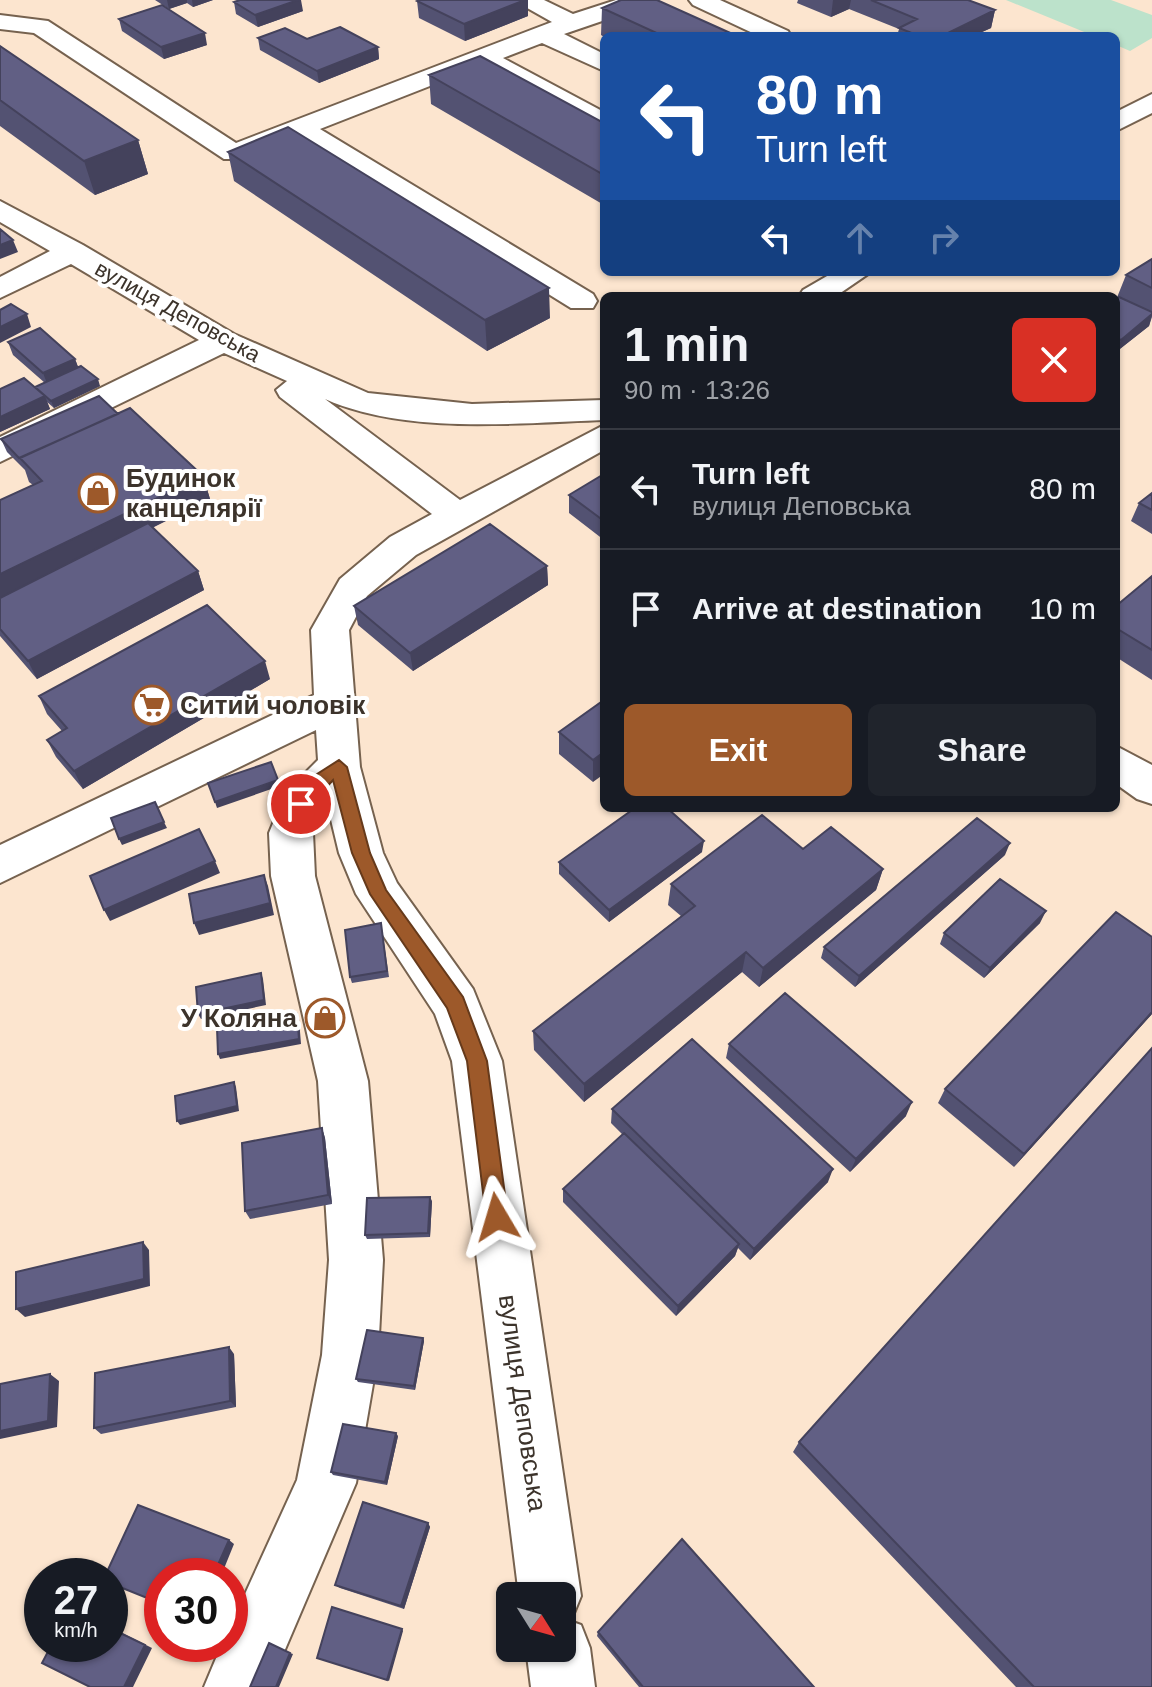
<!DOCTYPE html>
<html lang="en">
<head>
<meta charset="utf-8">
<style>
  body { margin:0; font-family:Arial,sans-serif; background:#20242c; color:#f1f3f6; height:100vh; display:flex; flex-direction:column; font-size:30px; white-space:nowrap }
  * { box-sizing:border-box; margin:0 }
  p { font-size:26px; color:#9ea1a6 }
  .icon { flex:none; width:44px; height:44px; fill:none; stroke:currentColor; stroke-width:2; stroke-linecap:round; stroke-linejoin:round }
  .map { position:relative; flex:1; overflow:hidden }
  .sheet { position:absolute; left:600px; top:292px; width:520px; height:520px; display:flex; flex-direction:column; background:#171b24; border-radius:12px; box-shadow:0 2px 6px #0004 }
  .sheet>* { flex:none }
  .top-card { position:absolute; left:600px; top:32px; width:520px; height:244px; border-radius:12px; box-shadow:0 2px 6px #0004; background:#1a4fa0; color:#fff; overflow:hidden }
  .needle { width:52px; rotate:127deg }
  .buttons { position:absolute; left:496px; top:1582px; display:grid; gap:16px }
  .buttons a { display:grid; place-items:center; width:80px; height:80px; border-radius:12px; background:#171b24; box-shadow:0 2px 6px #0004; font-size:40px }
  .speed { position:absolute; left:24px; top:1558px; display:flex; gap:16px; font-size:40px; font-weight:700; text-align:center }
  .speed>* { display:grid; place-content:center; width:104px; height:104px; border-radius:50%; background:#171b24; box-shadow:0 2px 6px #0004; line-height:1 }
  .speed small { font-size:20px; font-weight:400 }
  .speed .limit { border:12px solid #d22; background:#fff; color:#111 }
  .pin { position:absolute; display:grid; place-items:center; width:68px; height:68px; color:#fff; margin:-34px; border:4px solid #fff; border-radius:50%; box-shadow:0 2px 8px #0007 }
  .me { position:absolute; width:88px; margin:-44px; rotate:353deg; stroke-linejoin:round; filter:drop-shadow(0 0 6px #0008) }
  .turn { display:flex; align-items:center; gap:28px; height:168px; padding:0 24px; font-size:36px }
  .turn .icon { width:104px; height:104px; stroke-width:2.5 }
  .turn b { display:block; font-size:56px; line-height:68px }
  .lanes { display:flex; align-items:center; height:76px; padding:0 24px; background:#0003; justify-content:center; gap:40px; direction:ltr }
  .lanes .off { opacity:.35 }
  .round { display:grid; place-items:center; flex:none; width:84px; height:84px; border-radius:12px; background:#20242c }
  .summary { display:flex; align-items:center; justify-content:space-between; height:136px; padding:0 24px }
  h1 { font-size:48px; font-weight:700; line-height:60px }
  .cta { display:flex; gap:16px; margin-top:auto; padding:16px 24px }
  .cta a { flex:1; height:92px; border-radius:12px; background:#9d592a; color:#fff; font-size:32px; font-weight:700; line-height:92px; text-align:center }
  .cta a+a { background:#20242c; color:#f1f3f6 }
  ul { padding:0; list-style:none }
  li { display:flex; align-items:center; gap:24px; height:120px; padding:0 24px; border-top:2px solid #363941 }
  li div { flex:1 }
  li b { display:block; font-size:30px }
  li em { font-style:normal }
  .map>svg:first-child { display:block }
  .green { fill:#bce2cb }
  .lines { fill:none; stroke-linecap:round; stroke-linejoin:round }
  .minor-casing { stroke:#76624f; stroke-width:4 }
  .minor { fill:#fff; fill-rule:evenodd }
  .wall { fill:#535272 }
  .shaded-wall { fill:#44425c }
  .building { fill:#615f84; stroke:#44425c; stroke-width:2 }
  .route { fill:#9d592a; stroke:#663a1b; stroke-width:2 }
  .labels { text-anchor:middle; stroke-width:8; stroke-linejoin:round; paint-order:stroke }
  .far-street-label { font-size:22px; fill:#3c332b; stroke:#fff }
  .poi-label { font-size:26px; font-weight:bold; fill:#3c332b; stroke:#fff; text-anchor:start }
  .street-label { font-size:26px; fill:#3c332b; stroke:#fff }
</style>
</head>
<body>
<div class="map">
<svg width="1152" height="1687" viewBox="0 0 1152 1687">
  <rect width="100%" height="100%" fill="#fce5cf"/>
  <path class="green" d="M1006,0H1111L1152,15V38L1130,51L1116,45V36H1094Z"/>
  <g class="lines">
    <defs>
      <path id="minor" d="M513,0H544L573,14L616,0H653L649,5L564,34L604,54V71L542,43L503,58L604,112V131L481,66L320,129L593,294L597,301L593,308H571L297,138L244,159H224L34,33L0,29V15L48,21L236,143L552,22Z
        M689,0H720L788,31L791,36H759L693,5Z
        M1152,94V113L1116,131V112Z
        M0,201L83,245L234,334L368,393L472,404L604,400V420C517,423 406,435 325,399L460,500L604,425V450L416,555L367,596L349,630L360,767L383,853L397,883L473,989L502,1061L581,1596L572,1618L567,1620L581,1625L590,1648L595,1687H531L526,1648H562V1596H519L452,1061L435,1014L356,894L339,853L327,803L313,833L315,876L368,1081L383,1260L378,1355L356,1483L269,1687H204L222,1644H230V1627L297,1480L322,1355L329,1260L318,1081L271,876L269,833L286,792L318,760L316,730L0,883V845L314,695L311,630L340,579L390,537L432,514L280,397L276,390L287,381L224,353L0,462V437L199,340L71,264L0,298V277L50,251L0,222Z
        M834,272H871L836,296H799L803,290Z
        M1116,746L1152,765V804L1137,799L1116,784Z"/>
    </defs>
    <use href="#minor" class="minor-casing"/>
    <use href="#minor" class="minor"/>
  </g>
  <path class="wall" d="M155,0H213L193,7L187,3L169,9Z
    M798,0H968L995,10L991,28L973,36H897L899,29L849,9L831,17L797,3Z
    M417,1L528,16L465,41L419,18Z
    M234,2L303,11L258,27L236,14Z
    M602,8L737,36L604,37L601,35Z
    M119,19L207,45L164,59L122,31Z
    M258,38L307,39L378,47L379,59L319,83L260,50Z
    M0,46L138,140L148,174L95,195L0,126Z
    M429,75L604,123V205L431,104Z
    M228,152L550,318L487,351L234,181Z
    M1152,259V317L1149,326L1116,352V300L1126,275Z
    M8,342L75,359L78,367L100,386L54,408L47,402L50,409L0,432V389L35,388L45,383L13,355Z
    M118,414L203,476L210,499L152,528L198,571L204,590L37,679L0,636V500L33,485L29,482L25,470L7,452L1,439Z
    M604,474V540L569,513V495Z
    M1152,493V534L1131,521L1139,503Z
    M547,566L548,585L413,671L358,625L354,606Z
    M1152,576V680L1116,657V606Z
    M270,679L83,789L56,757L47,740L62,731L47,714L39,696Z
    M604,700L593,782L559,754V732Z
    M803,849L883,869L876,890L759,987L742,972L584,1102L534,1050L533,1031L681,916L668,905L671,884Z
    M702,852L609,922L559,874V862Z
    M1005,855L855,987L821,958L824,947Z
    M1040,923L984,978L940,944L944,933Z
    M382,929L389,977L352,983L350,977Z
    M1152,1014L1014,1167L938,1103L945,1089Z
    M729,1044L906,1116L850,1172L726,1058Z
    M612,1109L828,1182L750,1260L738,1248L735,1256L676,1316L563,1202V1189L623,1135L611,1123Z
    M322,1128L325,1138L332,1204L250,1219L245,1211Z
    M432,1201L430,1237L367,1239L365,1235Z
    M423,1338L424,1341L415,1390L358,1382L356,1379Z
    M234,1354L236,1407L101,1434L94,1428Z
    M398,1436L387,1485L333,1475L331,1472Z
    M799,1442L1152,1687H1016L793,1452Z
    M428,1523L430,1527L404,1609L340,1588L335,1585Z
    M598,1632L814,1687H639L597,1636Z"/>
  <path class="shaded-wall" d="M167,0H187V3L169,9Z
    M192,0H213L193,7Z
    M298,0H301L303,11L258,27L255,15Z
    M525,0H528V16L465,41L464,24Z
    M833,0H851L849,9L831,17Z
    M995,10L991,28L973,36H942Z
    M205,33L207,45L164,59L161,47Z
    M378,47L379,59L319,83L317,71Z
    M138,140L148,174L95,195L84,161Z
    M13,240L18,252L0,259V245Z
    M549,288L550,318L487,351L485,320Z
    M27,314L31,327L0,343V327Z
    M1152,314L1149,326L1116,352L1121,340Z
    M75,359L80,372L48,386L43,373Z
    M98,379L100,386L54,408L51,401Z
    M45,396L50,409L0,432V417Z
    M203,476L210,499L0,603V574Z
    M547,566L548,585L413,671L410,653Z
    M198,571L204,590L37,679L28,661Z
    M265,661L270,679L83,789L74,771Z
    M604,752V774L593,782V760Z
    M278,780L280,786L217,808L215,802Z
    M164,822L167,828L122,845L119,839Z
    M704,841L702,852L609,922V910Z
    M1010,843L1005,855L855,987L859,976Z
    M215,861L220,873L110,921L104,910Z
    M883,869L876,890L759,987L763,968Z
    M264,875L268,886L274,915L199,935L194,923Z
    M1046,911L1040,923L984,978L990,968Z
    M746,952L742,972L584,1102V1084Z
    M261,973L263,979L266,1005L201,1019L198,1014Z
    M1152,1012V1014L1014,1167L1024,1154Z
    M297,1014L299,1019L301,1044L220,1059L218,1054Z
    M234,1082L236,1087L239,1111L180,1125L177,1121Z
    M912,1102L906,1116L850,1172L856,1159Z
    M322,1128L325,1138L332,1204L328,1195Z
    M833,1169L828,1182L750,1260L754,1249Z
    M430,1197L432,1201L430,1237L428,1233Z
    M143,1242L149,1250L150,1286L25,1317L16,1309Z
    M739,1244L735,1256L676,1316L678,1306Z
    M423,1338L424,1341L415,1390L414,1386Z
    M229,1347L234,1354L236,1407L230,1401Z
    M50,1374L59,1381L57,1427L0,1439V1431Z
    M396,1433L398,1436L387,1485L385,1482Z
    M428,1523L430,1527L404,1609L401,1606Z
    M229,1540L234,1544L221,1576H213Z
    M110,1627L152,1648L133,1687H124Z
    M402,1629L403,1631L389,1681L387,1680Z
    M290,1653L293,1654L279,1687H276Z"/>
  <path class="building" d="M240,0H298L255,15L234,2Z
    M419,0H525L464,24L417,1Z
    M621,0H657L737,36H663L602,8Z
    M871,0H968L995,10L942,36H919L899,28L917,19Z
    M162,5L205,33L161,47L119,19Z
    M340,27L378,47L317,71L258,38L285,28L307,39Z
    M0,46L138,140L84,161L0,100Z
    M480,56L604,123V175L429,75Z
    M288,127L549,288L485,320L228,152Z
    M0,229L13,240L0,245Z
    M1152,259V288L1126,275Z
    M1119,297L1152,312V314L1121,340L1116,337V300Z
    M11,304L27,314L0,327V310Z
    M40,328L75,359L43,373L8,342Z
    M81,366L98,379L51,401L35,387Z
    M24,378L45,396L0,417V389Z
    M99,396L118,414L19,458L1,439Z
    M130,408L203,476L0,574V500L42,481L20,458Z
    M604,474V521L569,495Z
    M1152,493V510L1139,503Z
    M148,523L198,571L28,661L0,629V598Z
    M490,524L547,566L410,653L354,606Z
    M1152,576V650L1116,628V606Z
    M207,605L265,661L74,771L47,740L67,728L39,696Z
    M604,700V752L593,760L559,732Z
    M271,762L278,780L215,802L208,783Z
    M155,802L164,822L119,839L111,818Z
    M635,808H667L704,841L609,910L559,862Z
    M762,815L803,849L831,827L883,869L763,968L746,952L584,1084L533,1031L695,906L671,884Z
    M977,818L1010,843L859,976L824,947Z
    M199,829L215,861L104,910L90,876Z
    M264,875L270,903L194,923L189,894Z
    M1000,879L1046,911L990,968L944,933Z
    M1116,912L1152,937V1012L1024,1154L945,1089Z
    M381,923L387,971L350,977L345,930Z
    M261,973L264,1000L198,1014L196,987Z
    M785,993L912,1102L856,1159L729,1044Z
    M297,1014L299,1039L218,1054L217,1028Z
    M692,1039L833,1169L754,1249L612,1109Z
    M1152,1048V1687H1034L799,1442Z
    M234,1082L237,1106L177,1121L175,1096Z
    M322,1128L328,1195L245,1211L242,1143Z
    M624,1133L739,1244L678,1306L563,1189Z
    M430,1197L428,1233L365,1235L367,1198Z
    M143,1242L144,1279L16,1309V1272Z
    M367,1330L423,1338L414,1386L356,1379Z
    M229,1347L230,1401L94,1428L95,1373Z
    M50,1374L48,1421L0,1431V1384Z
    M343,1424L396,1433L385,1482L331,1472Z
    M363,1502L428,1523L401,1606L335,1585Z
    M138,1505L229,1540L213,1576H162V1604L110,1583V1576H105Z
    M682,1539L814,1687H643L598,1632Z
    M332,1607L402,1629L387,1680L317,1658Z
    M110,1628L145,1645L124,1687H90L42,1663L52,1644H110Z
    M269,1643L290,1653L276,1687H250Z"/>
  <path class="route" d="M339,760L347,767L370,853L386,890L463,997L487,1061L508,1217L505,1224L497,1227L489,1224L486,1217L467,1061L447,1008L370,894L352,853L333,780L307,809H295L292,804L314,776Z"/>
  <defs>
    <symbol id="shop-ring" viewBox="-11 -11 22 22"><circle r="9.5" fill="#fff" stroke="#9d592a" stroke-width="1.5"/><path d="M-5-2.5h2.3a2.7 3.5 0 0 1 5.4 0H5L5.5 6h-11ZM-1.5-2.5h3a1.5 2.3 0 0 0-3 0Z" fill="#9d592a"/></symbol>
    <symbol id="supermarket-ring" viewBox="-11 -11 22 22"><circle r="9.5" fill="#fff" stroke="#9d592a" stroke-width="1.5"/><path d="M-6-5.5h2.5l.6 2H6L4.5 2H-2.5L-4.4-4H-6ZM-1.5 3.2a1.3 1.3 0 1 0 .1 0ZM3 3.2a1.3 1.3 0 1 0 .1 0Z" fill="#9d592a"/></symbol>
  </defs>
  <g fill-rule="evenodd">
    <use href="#shop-ring" x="76" y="471" width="44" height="44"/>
    <use href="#supermarket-ring" x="130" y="683" width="44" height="44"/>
    <use href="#shop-ring" x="303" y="996" width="44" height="44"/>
  </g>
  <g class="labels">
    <g class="far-street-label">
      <text transform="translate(178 311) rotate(29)" y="8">вулиця Деповська</text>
    </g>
    <g class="poi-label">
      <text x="126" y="487">Будинок<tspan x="126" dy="30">канцелярії</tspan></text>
      <text x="180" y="714">Ситий чоловік</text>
      <text x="297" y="1027" text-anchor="end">У Коляна</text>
    </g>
    <g class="street-label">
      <text transform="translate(523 1403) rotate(82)" y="9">вулиця Деповська</text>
    </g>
  </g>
</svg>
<div class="buttons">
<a><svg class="needle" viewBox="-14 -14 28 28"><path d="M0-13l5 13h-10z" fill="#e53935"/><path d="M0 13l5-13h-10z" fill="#9ea1a6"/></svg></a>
</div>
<div class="speed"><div>27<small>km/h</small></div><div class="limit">30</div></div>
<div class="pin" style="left:301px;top:804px;background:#d93025"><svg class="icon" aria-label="arrive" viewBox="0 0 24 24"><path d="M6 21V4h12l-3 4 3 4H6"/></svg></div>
<svg class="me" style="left:497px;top:1217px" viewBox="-20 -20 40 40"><path d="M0-17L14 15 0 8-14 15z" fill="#9d592a" stroke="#fff" stroke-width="4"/></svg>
<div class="top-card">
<div class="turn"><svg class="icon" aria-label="left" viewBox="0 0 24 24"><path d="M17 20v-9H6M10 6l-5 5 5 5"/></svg><div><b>80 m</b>Turn left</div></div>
<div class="lanes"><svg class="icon" aria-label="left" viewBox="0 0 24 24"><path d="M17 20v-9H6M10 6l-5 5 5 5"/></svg><svg class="icon off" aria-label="ahead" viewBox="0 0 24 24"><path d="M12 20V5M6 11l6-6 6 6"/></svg><svg class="icon off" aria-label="right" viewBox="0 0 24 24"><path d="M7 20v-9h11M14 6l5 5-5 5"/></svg></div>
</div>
<section class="sheet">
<div class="summary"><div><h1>1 min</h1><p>90 m · 13:26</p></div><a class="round" style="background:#d93025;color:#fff"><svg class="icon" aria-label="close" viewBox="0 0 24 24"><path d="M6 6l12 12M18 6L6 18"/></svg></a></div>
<ul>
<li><svg class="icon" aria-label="left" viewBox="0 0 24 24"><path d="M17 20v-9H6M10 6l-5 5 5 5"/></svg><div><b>Turn left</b><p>вулиця Деповська</p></div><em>80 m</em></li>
<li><svg class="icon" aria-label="arrive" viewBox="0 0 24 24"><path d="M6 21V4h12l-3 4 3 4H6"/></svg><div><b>Arrive at destination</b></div><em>10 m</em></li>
</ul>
<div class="cta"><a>Exit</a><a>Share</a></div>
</section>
</div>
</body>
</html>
